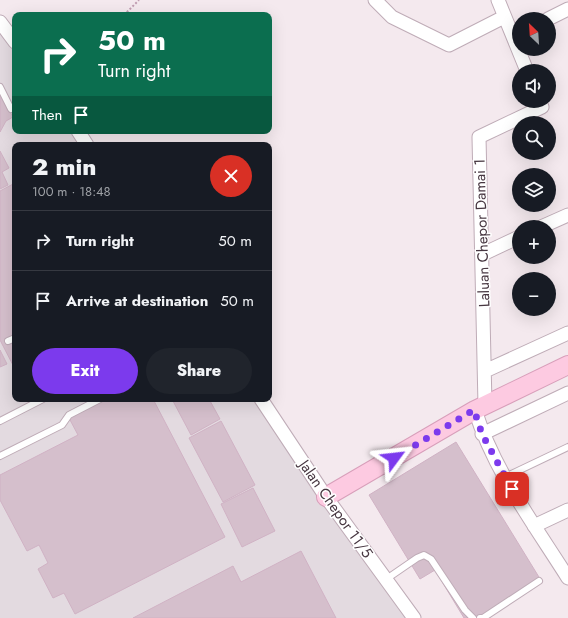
<!DOCTYPE html>
<html lang="en">
<head>
<meta charset="utf-8">
<style>
  body { margin:0; font-family:Jost,sans-serif; background:#20242c; color:#f1f3f6; height:100vh; display:flex; flex-direction:column; font-size:15px; white-space:nowrap }
  * { box-sizing:border-box; margin:0 }
  p { font-size:13px; color:#9ea1a6 }
  .icon { flex:none; width:22px; height:22px; fill:none; stroke:currentColor; stroke-width:2; stroke-linecap:round; stroke-linejoin:round }
  .map { position:relative; flex:1; overflow:hidden }
  .drawer { position:absolute; left:12px; top:142px; width:260px; height:260px; display:flex; flex-direction:column; background:#171b24; border-radius:8px; box-shadow:0 4px 16px #0002 }
  .drawer>* { flex:none }
  .banner { position:absolute; left:12px; top:12px; width:260px; height:122px; border-radius:8px; box-shadow:0 4px 16px #0002; background:#0b6e4f; color:#fff; overflow:hidden }
  .needle { width:26px; rotate:335deg }
  .fabs { position:absolute; left:512px; top:12px; display:grid; gap:8px }
  .fabs a { display:grid; place-items:center; width:44px; height:44px; border-radius:50%; background:#171b24; box-shadow:0 4px 16px #0002; font-size:20px }
  .pin { position:absolute; display:grid; place-items:center; width:34px; height:34px; color:#fff; margin:-17px; border-radius:8px; box-shadow:0 2px 6px #0006 }
  .me { position:absolute; width:44px; margin:-22px; rotate:60deg; stroke-linejoin:round; filter:drop-shadow(0 0 3px #0008) }
  .turn { display:flex; align-items:center; gap:14px; height:84px; padding:0 20px; font-size:18px }
  .turn .icon { width:52px; height:52px; stroke-width:2.5 }
  .turn b { display:block; font-size:28px; line-height:34px }
  .then { display:flex; align-items:center; height:38px; padding:0 20px; background:#0003; gap:8px; font-size:15px }
  .round { display:grid; place-items:center; flex:none; width:42px; height:42px; border-radius:21px; background:#20242c }
  .headline { display:flex; align-items:center; justify-content:space-between; height:68px; padding:0 20px }
  h1 { font-size:24px; font-weight:800; line-height:30px }
  .button { display:flex; gap:8px; margin-top:auto; padding:8px 20px }
  .button a { flex:1; height:46px; border-radius:24px; background:#7c3aed; color:#fff; font-size:16px; font-weight:800; line-height:46px; text-align:center }
  .button a+a { background:#20242c; color:#f1f3f6 }
  ul { padding:0; list-style:none }
  li { display:flex; align-items:center; gap:12px; height:60px; padding:0 20px; border-top:1px solid #363941 }
  li div { flex:1 }
  li b { display:block; font-size:15px }
  li em { font-style:normal }
  .map>svg:first-child { display:block }
  .industrial { fill:#e3dae0 }
  .building { fill:#d5bfcc; stroke:#d0b2c4 }
  .lines { fill:none; stroke-linecap:round; stroke-linejoin:round }
  .lane-casing { stroke:#bfacb7; stroke-width:8 }
  .street-casing { stroke:#bfacb7; stroke-width:15 }
  .secondary-casing { stroke:#d89fba; stroke-width:20 }
  .path { stroke:#c09db1; stroke-width:2; stroke-dasharray:2 2; stroke-linecap:butt }
  .lane { stroke:#fff; stroke-width:6 }
  .street { stroke:#fff; stroke-width:13 }
  .secondary { stroke:#fdcae1; stroke-width:18 }
  .route { stroke:#7c3aed; stroke-width:7; stroke-dasharray:0 12.6 }
  .labels { text-anchor:middle; stroke-width:3; stroke-linejoin:round; paint-order:stroke }
  .street-label { font-size:15px; fill:#473741; stroke:#fff }
</style>
</head>
<body>
<div class="map">
<svg width="568" height="618" viewBox="0 0 568 618">
  <rect width="100%" height="100%" fill="#f4e9ee"/>
  <path class="industrial" d="M0,22L15,42V131H78L87,145H15V399H261L414,618H0Z"/>
  <path class="building" d="M0,86L1,95L13,117L6,121L0,132Z
    M0,151L9,168L2,172L8,185L0,189Z
    M15,183V369L0,340V191Z
    M0,350L7,364L0,367Z
    M105,399H153L225,537L75,614L64,593L53,598L38,569L48,563L39,545L27,551L0,500V475L78,435L69,418Z
    M175,399H209L220,419L191,435L173,401Z
    M221,421L255,485L223,502L189,438Z
    M456,442L542,582L482,618H464L435,570L420,579L369,495Z
    M253,488L275,531L242,547L221,504Z
    M301,551L336,618H133L233,566L241,582Z"/>
  <g class="lines">
    <defs>
      <path id="lane" d="M0,87L11,109
        M8,341L15,338
        M0,421L43,399
        M0,456L62,425L69,415L100,399
        M505,477L568,447
        M385,580L417,558L424,555L431,559L465,610L473,618
        M480,618H483L539,581"/>
      <path id="street" d="M375,0L392,17L449,45L504,17
        M498,0L527,71
        M548,19L568,9
        M0,22L15,42
        M78,131L87,145
        M541,227L568,215
        M483,254L519,237
        M485,371L568,333
        M261,399L326,497L414,618
        M485,405L479,137L542,107L539,101
        M475,410C494,471 534,524 568,578
        M482,434L568,393
        M534,526L568,510"/>
      <path id="secondary" d="M326,497L475,410L568,365"/>
    </defs>
    <use href="#lane" class="lane-casing"/>
    <use href="#street" class="street-casing"/>
    <use href="#secondary" class="secondary-casing"/>
    <path class="path" d="M124,15L139,0"/>
    <use href="#lane" class="lane"/>
    <use href="#street" class="street"/>
    <use href="#secondary" class="secondary"/>
  </g>
  <g class="lines">
    <path class="route" d="M394,458L474,410L482,434L512,489"/>
  </g>
  <g class="labels">
    <g class="street-label">
      <text transform="translate(482 233) rotate(-92)" y="5">Laluan Chepor Damai 1</text>
      <text transform="translate(336 509) rotate(55)" y="5">Jalan Chepor 11/5</text>
    </g>
  </g>
</svg>
<div class="fabs">
<a><svg class="needle" viewBox="-14 -14 28 28"><path d="M0-13l5 13h-10z" fill="#e53935"/><path d="M0 13l5-13h-10z" fill="#9ea1a6"/></svg></a>
<a><svg class="icon" aria-label="sound" viewBox="0 0 24 24"><path d="M4 9h4l5-4v14l-5-4H4zM17 9q2 3 0 6"/></svg></a>
<a><svg class="icon" aria-label="search" viewBox="0 0 24 24"><circle cx="10" cy="10" r="6"/><path d="M15 15l6 6"/></svg></a>
<a><svg class="icon" aria-label="layers" viewBox="0 0 24 24"><path d="M12 4l9 5-9 5-9-5zM3 14l9 5 9-5"/></svg></a>
<a>+</a>
<a>−</a>
</div>
<div class="pin" style="left:512px;top:489px;background:#d93025"><svg class="icon" aria-label="arrive" viewBox="0 0 24 24"><path d="M6 21V4h12l-3 4 3 4H6"/></svg></div>
<svg class="me" style="left:394px;top:458px" viewBox="-20 -20 40 40"><path d="M0-17L14 15 0 8-14 15z" fill="#7c3aed" stroke="#fff" stroke-width="4"/></svg>
<div class="banner">
<div class="turn"><svg class="icon" aria-label="right" viewBox="0 0 24 24"><path d="M7 20v-9h11M14 6l5 5-5 5"/></svg><div><b>50 m</b>Turn right</div></div>
<div class="then">Then<svg class="icon" aria-label="arrive" viewBox="0 0 24 24"><path d="M6 21V4h12l-3 4 3 4H6"/></svg></div>
</div>
<section class="drawer">
<div class="headline"><div><h1>2 min</h1><p>100 m · 18:48</p></div><a class="round" style="background:#d93025;color:#fff"><svg class="icon" aria-label="close" viewBox="0 0 24 24"><path d="M6 6l12 12M18 6L6 18"/></svg></a></div>
<ul>
<li><svg class="icon" aria-label="right" viewBox="0 0 24 24"><path d="M7 20v-9h11M14 6l5 5-5 5"/></svg><div><b>Turn right</b></div><em>50 m</em></li>
<li><svg class="icon" aria-label="arrive" viewBox="0 0 24 24"><path d="M6 21V4h12l-3 4 3 4H6"/></svg><div><b>Arrive at destination</b></div><em>50 m</em></li>
</ul>
<div class="button"><a>Exit</a><a>Share</a></div>
</section>
</div>
</body>
</html>
